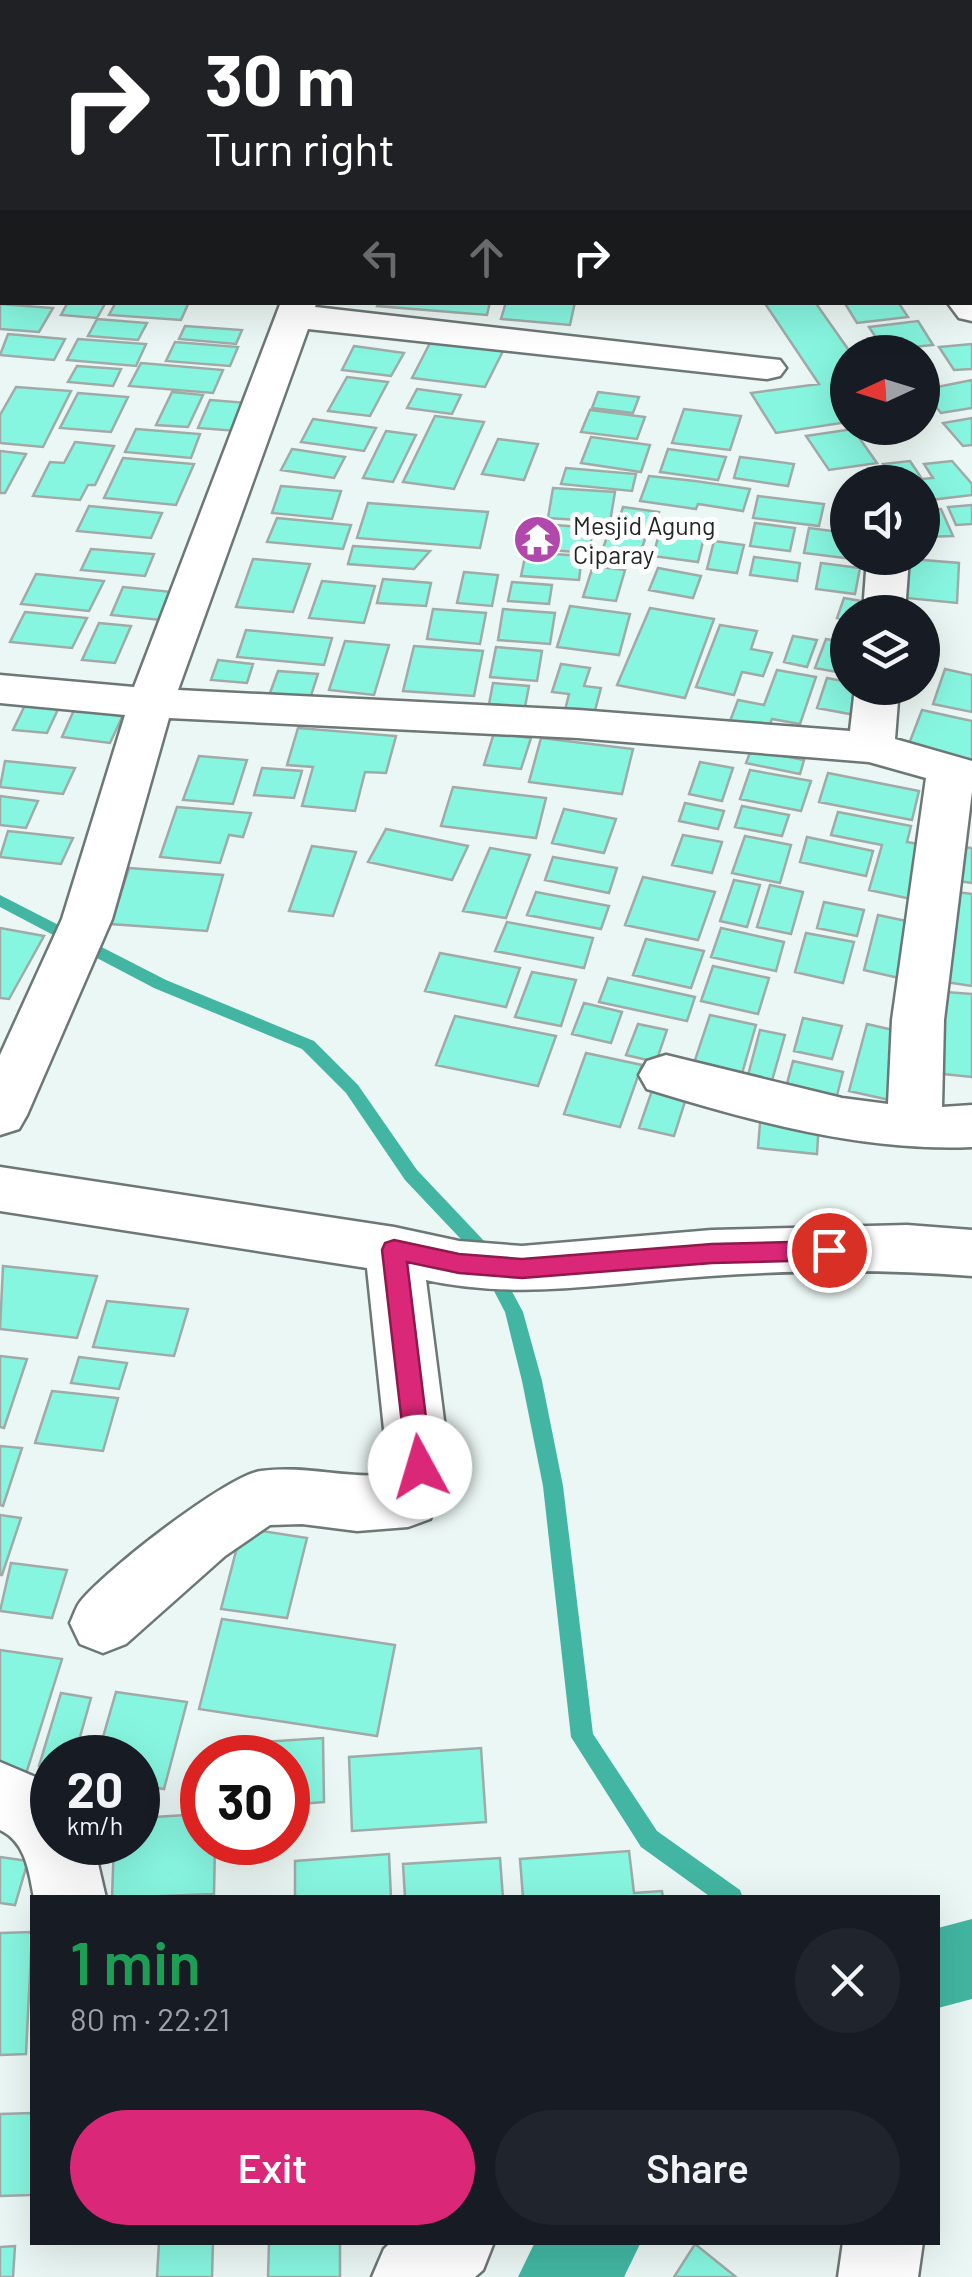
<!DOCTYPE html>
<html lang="en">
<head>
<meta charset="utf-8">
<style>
  body { margin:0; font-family:Barlow,sans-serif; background:#20242c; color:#f1f3f6; height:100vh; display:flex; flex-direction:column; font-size:38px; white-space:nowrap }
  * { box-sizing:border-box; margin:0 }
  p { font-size:32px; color:#9ea1a6 }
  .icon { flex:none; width:55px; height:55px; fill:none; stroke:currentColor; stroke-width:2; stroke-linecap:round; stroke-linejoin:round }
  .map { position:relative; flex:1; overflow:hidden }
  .drawer { position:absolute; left:30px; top:1895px; width:910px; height:350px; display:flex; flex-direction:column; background:#171b24; border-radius:0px; box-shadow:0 10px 40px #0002 }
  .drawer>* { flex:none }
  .hud { position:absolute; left:0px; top:0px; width:972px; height:305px; box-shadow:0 10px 40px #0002; background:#202124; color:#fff; overflow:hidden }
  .needle { width:65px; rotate:266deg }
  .controls { position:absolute; left:830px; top:335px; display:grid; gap:20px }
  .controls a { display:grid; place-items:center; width:110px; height:110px; border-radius:50%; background:#171b24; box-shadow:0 10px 40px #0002; font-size:50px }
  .speed { position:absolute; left:30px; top:1735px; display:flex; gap:20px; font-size:50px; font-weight:700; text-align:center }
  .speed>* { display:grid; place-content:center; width:130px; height:130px; border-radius:50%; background:#171b24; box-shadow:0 10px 40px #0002; line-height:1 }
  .speed small { font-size:25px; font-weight:400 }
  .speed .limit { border:15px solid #d22; background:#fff; color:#111 }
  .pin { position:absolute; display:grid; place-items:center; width:85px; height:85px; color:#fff; margin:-42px; border:5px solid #fff; border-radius:50%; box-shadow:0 2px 10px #0007 }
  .me { position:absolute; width:110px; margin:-55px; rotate:354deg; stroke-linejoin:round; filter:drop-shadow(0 0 8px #0008) }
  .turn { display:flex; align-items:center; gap:35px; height:210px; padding:0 40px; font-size:45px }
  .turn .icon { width:130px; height:130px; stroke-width:2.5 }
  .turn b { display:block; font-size:70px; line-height:85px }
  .lanes { display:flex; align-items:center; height:95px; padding:0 40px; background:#0003; justify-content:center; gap:50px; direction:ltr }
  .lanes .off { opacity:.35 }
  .round { display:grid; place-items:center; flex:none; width:105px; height:105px; border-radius:52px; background:#20242c }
  .summary { display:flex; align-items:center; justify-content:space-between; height:170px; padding:0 40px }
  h1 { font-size:60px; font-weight:600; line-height:75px; color:#1e9e55 }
  .primary-button { display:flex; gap:20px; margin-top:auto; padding:20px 40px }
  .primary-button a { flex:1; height:115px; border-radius:60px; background:#db2777; color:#fff; font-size:40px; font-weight:600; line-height:115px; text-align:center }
  .primary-button a+a { background:#20242c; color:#f1f3f6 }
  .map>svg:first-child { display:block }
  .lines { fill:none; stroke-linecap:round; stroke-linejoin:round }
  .stream { fill:#42b6a2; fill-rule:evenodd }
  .canal { fill:#42b6a2; fill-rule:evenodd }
  .building { fill:#87f6e0; stroke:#a0aba8; stroke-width:2.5 }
  .minor-casing { stroke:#6d7775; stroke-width:5 }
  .major-casing { stroke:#d3d4d3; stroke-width:60 }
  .minor { fill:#fff; fill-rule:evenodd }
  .major { stroke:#82ccc0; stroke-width:55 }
  .route { fill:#db2777; stroke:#8e194d; stroke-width:2.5 }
  .labels { text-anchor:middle; stroke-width:10; stroke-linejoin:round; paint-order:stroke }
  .far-poi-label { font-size:25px; fill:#222625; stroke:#fff; text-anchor:start }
</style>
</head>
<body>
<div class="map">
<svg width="972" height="2277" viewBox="0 0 972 2277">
  <rect width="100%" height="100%" fill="#ebf7f4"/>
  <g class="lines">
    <path class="stream" d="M0,895L166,980L314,1041L358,1085L417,1170L486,1243L523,1312L542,1381L563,1486L593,1734L657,1831L740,1890L743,1898H712L641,1847L571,1737L543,1486L522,1381L505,1312L474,1253L405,1180L346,1093L302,1049L154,988L0,907Z"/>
    <path class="canal" d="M972,1919V1999L938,2008V1928Z
      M535,2242H641L624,2277H518Z"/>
  </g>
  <path class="building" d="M501,0H591L500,2Z
    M68,302H106L97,318L61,315Z
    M116,302H189L181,320L109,315Z
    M378,302H490L487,315L377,306Z
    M506,302H575L570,325L501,319Z
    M764,302H815L850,352L848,422L776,433L751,393L819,384Z
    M844,302H898L908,317L857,323Z
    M0,304L53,308L39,332L0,329Z
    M97,319L147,323L138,340L88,336Z
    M918,321L933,345L884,350L869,327Z
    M185,326L242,330L236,344L179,339Z
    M8,334L65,339L54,360L0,355Z
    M433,337L505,347L485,387L412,378Z
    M78,339L146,344L136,366L67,360Z
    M175,342L238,347L230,366L166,361Z
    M972,344V369L954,370L939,347Z
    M354,346L404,353L391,376L342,370Z
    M141,363L223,370L213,393L129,386Z
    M77,366L121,369L113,386L68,382Z
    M347,377L388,382L370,416L328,411Z
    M972,380V408L941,413L922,390Z
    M16,387L71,391L43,447L0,443V415Z
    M417,389L461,395L452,414L407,408Z
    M172,392L203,395L188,427L156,425Z
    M598,392L639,397L633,413L592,408Z
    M78,393L128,397L111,432L60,428Z
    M210,400L248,403L237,431L198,428Z
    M684,409L741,416L730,450L672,443Z
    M590,410L645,417L637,439L581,432Z
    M435,416L484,422L454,489L403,482Z
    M972,418V445L963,446L943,423Z
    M313,419L376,428L364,451L301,442Z
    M136,429L200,434L191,458L125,452Z
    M853,429L877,463L829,470L806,436Z
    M386,431L416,435L393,482L363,478Z
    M591,437L650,445L641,472L581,463Z
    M498,439L538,444L524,480L482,474Z
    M75,442L114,446L95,485H88L80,500L33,496L50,462L64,463Z
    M292,449L345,457L334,478L281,470Z
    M668,449L726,457L718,480L660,472Z
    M0,451L26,454L5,493H0Z
    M740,457L794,464L788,486L734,478Z
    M123,458L194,464L176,505L104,498Z
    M910,461L922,479L933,478L924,464L952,461L972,484V495L922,501V482H894L883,464Z
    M566,468L636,474L632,491L561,484Z
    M649,476L695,481L750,489L743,511L698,504L696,509L640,501Z
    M281,486L341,491L332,519L272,513Z
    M553,488L615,492L610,522L548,518Z
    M758,496L824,504L819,526L753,518Z
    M368,503L488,512L480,548L357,538Z
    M972,505V524L956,525L948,507Z
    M89,506L162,513L151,538L77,531Z
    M623,507L659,512L653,534L616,529Z
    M941,509L953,536L922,537V510Z
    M277,518L351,525L343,549L267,542Z
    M663,520L707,525L698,562L653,556Z
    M529,523L593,528L589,553L524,548Z
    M755,523L795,528L790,551L750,546Z
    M809,528L848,533V558L853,559L804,553Z
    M608,534L645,539L637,564L599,560Z
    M714,541L744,545L737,573L707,569Z
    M353,546L430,551L414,569L348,564Z
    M91,549L154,554L145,576L81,570Z
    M526,552L582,556L579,580L521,576Z
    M754,557L800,563L797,581L750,575Z
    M899,558L959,563L957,603L896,597Z
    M253,559L310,564L293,612L236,607Z
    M821,563L860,568L855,594L816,589Z
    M593,566L625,570L616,601L583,597Z
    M658,568L701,576L693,598L649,590Z
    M464,572L498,575L492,606L457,603Z
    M36,574L104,581L89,611L21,604Z
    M383,579L431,583L426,606L377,603Z
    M322,581L375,586L364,623L309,618Z
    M512,582L552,585L549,604L508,601Z
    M123,587L172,592L161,620L111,615Z
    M844,598L884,605L881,612H848V620L837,618Z
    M570,606L630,614L619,655L557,647Z
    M650,608L714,619L685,698L617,685Z
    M433,609L486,613L480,644L427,639Z
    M503,609L555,613L550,644L498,640Z
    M25,612L87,618L72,648L10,642Z
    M99,623L131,626L115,663L82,660Z
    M720,625L757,631L751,649L772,653L763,676L742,672L734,695L696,687Z
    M246,630L332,638L324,665L237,657Z
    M793,636L817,640L807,667L784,662Z
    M826,639L848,643V674L815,668Z
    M345,641L389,645L374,695L329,690Z
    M414,646L483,651L474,696L403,691Z
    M496,647L542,651L537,681L490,677Z
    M218,660L253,664L247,683L211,680Z
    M561,664L590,668L584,686L601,688L594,714L565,710L569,694L552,692Z
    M945,669L972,675V712L933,704Z
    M777,670L816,677L800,724L772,719L765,736L727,729L738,700L764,705Z
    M278,671L318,674L308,705L267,701Z
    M827,678L848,682V688H876L866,717L817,708Z
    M493,683L529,686L525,707L489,704Z
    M27,701L60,705L47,733L13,730Z
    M74,710L123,715L110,743L62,737Z
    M922,710L972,721V763L907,749Z
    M298,728L396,736L386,773L365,772L355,811L302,806L313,767L287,765Z
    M494,733L531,738L521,769L484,765Z
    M541,738L633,749L622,794L529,782Z
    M751,750L804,760L800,774L746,763Z
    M199,756L247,760L233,804L183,800Z
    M5,761L75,768L63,794L0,787Z
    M700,762L733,768L722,801L689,794Z
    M262,768L302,771L294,798L254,795Z
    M750,770L811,781L801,811L740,799Z
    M828,773L919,791L912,820L819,802Z
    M453,787L546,798L536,838L441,826Z
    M0,796L38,801L26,828L0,825Z
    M685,803L724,811L718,829L679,821Z
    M742,806L789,815L782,836L735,827Z
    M177,807L251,813L243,837L229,835L220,863L160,857Z
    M564,809L616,819L604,853L552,843Z
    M838,812L911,826L907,842L929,846L916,900L869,890L882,845L831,835Z
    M386,829L468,846L452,880L368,862Z
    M8,831L73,838L61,864L0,857Z
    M683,835L722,842L712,873L672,865Z
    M745,836L791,845L780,883L732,873Z
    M807,837L873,851L866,876L800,862Z
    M312,846L356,852L333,916L289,911Z
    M955,846L972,848V883L951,880Z
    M490,848L530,855L506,918L463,911Z
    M553,857L617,868L609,893L545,880Z
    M129,868L223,875L207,931L111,924Z
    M643,877L715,892L698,940L625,925Z
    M734,880L760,885L747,927L720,921Z
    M770,885L803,892L791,934L757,927Z
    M942,890L972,894V986L932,980Z
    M536,892L609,906L601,929L527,915Z
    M824,902L864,910L857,936L817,928Z
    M878,915L925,925L912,981L864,970Z
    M507,922L593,938L584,968L495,951Z
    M0,928L44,936L9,999L0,998Z
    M721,928L784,942L776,971L711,957Z
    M806,933L854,942L843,983L795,972Z
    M646,939L704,951L691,988L633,975Z
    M440,953L520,968L506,1007L425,991Z
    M713,966L769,978L758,1014L701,1001Z
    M532,972L576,980L561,1026L515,1017Z
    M608,978L695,997L687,1021L599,1002Z
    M932,991L972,994V1077L934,1073Z
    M584,1003L622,1012L611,1043L572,1034Z
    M710,1015L756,1025L741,1077L693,1066Z
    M455,1016L556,1036L538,1086L436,1065Z
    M803,1018L842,1026L832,1059L794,1051Z
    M638,1024L667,1030L656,1062L626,1055Z
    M867,1024L919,1036L903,1103L849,1091Z
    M760,1030L785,1035L771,1084L747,1079Z
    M586,1053L642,1065L620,1127L564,1114Z
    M793,1061L843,1072L835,1103L785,1091Z
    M656,1079L690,1086L674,1136L639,1128Z
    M762,1098L820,1104L817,1154L758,1148Z
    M3,1266L97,1276L77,1338L0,1329Z
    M107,1301L188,1309L174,1356L93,1347Z
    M0,1356L27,1359L4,1428L0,1427Z
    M79,1357L127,1363L119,1389L71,1383Z
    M52,1391L118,1398L103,1451L35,1443Z
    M0,1446L22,1448L3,1506L0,1505Z
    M0,1515L21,1518L2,1575H0Z
    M242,1528L307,1538L287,1618L221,1609Z
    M11,1563L67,1570L52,1618L0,1611Z
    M222,1619L395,1645L377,1736L199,1709Z
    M0,1650L62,1659L25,1777L0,1773Z
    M116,1692L187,1702L164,1789L138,1785V1758H97Z
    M61,1693L91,1698L74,1758H52V1768L39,1766Z
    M323,1738L324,1802L288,1805V1758H232L233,1744Z
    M481,1748L486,1822L352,1831L349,1757Z
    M202,1814V1842H215L214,1894L112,1898L114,1842H138V1818Z
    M629,1851L634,1893L662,1891L663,1898H523L520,1859Z
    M389,1854L391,1898H295V1861Z
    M0,1857L28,1861L15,1905L0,1903Z
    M500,1858L503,1898H405L403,1864Z
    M32,1932L26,2054L0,2055V1933Z
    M32,2113V2195L0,2196V2114Z
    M159,2242H213L212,2277H157Z
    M269,2242H340V2277H268Z
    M695,2244L736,2277H674Z
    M15,2246L13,2277H0V2247Z"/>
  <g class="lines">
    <defs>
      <path id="minor" d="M970,292L972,293V321L959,318L947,302H970Z
        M281,302H317L315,307L780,360L786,368L780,376L767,379L308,329L178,690L578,710L850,731L855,688H899L895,739L972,761V791L944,1020L942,1107L972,1105V1147C863,1152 751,1121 647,1089L639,1075L647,1061L666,1055L842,1098L888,1104L892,1020L926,778L869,762L578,738L169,718L112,919L27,1115L19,1129L0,1135V1055L62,919L125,715L0,703V675L134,687Z
        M867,558H909L905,612H863Z
        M0,1167L394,1227L459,1241L522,1246L712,1230L907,1225L972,1230V1276C885,1269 797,1270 710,1276C615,1282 521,1301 426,1280L450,1467L430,1519L408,1527L357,1531L302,1524L270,1525L225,1556L126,1644L103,1653L80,1644L70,1623C73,1617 76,1607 80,1602C102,1573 227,1475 261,1471C303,1465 344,1478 385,1475L388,1467L367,1268L0,1211Z
        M0,1762L52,1784V1842H93L106,1898H34C29,1872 26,1842 0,1830Z
        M391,2242H494L483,2270L475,2277H372L384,2249Z
        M843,2242H923L918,2277H838Z"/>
      <path id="major" d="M108,2L110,0
        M0,174L2,170"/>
    </defs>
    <use href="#minor" class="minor-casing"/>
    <use href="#major" class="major-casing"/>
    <use href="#minor" class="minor"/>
    <use href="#major" class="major"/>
  </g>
  <path class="route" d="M394,1240L459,1254L522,1259L712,1244L829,1241L837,1244L841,1250L837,1257L829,1260L712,1263L522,1278L459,1273L407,1262L432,1467L429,1475L420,1478L410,1475L407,1467L382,1250L385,1243Z"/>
  <defs>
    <symbol id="temple-disc" viewBox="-11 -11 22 22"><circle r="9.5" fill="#b149ac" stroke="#fff"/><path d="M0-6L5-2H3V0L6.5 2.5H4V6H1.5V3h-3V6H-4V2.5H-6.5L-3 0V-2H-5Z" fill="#fff"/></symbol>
  </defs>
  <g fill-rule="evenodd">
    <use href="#temple-disc" x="510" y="512" width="55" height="55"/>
  </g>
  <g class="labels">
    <g class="far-poi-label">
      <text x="573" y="535">Mesjid Agung<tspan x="573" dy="29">Ciparay</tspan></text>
    </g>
  </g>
</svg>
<div class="controls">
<a><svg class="needle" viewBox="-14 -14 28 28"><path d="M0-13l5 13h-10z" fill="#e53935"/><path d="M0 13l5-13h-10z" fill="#9ea1a6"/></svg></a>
<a><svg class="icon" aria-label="sound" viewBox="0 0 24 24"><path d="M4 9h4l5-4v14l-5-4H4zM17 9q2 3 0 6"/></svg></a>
<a><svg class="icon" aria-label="layers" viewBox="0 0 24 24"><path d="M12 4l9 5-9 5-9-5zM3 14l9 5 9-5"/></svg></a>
</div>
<div class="speed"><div>20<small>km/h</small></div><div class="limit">30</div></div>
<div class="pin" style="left:829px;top:1250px;background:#d93025"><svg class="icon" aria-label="arrive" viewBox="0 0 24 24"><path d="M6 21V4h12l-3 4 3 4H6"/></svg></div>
<svg class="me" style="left:420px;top:1467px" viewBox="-20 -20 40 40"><circle r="19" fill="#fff"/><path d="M0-13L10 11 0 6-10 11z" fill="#db2777"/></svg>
<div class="hud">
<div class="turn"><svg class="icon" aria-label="right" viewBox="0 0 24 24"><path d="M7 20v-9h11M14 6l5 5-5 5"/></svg><div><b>30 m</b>Turn right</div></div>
<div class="lanes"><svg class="icon off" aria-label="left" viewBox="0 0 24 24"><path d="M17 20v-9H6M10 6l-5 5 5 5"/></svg><svg class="icon off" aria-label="ahead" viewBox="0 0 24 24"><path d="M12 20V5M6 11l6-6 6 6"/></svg><svg class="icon" aria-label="right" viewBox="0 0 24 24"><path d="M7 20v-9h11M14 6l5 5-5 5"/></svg></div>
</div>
<section class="drawer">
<div class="summary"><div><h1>1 min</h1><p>80 m · 22:21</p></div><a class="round"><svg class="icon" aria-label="close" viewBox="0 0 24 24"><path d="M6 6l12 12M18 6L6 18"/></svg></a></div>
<div class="primary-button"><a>Exit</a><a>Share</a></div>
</section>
</div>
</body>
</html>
